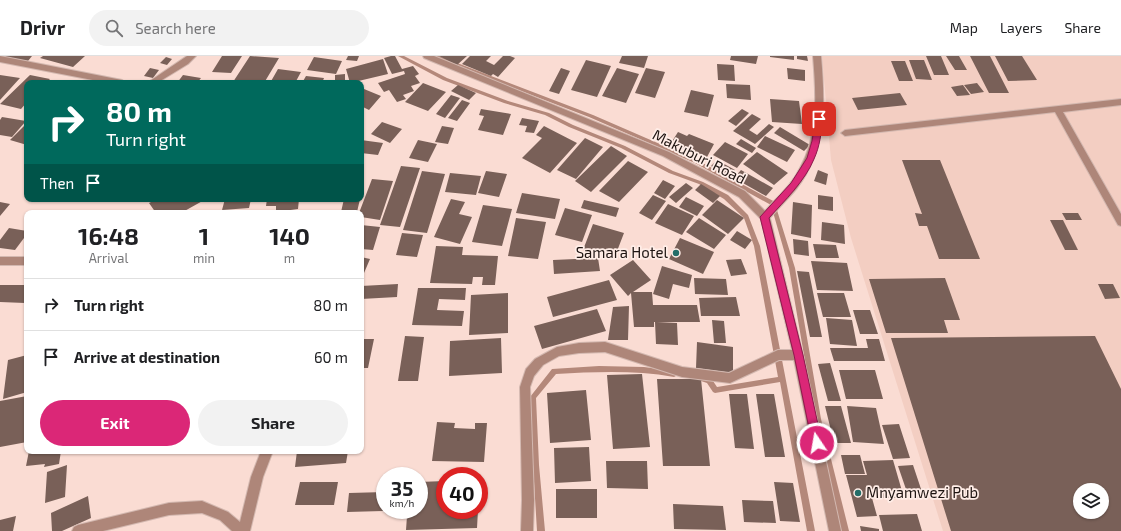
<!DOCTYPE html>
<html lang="en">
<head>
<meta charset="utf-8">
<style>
  body { margin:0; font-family:"Exo 2",sans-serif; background:#f2f2f2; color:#202124; height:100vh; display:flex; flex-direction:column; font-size:15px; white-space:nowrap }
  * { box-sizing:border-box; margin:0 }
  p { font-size:13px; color:#757577 }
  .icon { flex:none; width:22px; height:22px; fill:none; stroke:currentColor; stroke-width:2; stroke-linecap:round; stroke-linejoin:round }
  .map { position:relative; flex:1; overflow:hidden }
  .side { position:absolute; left:24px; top:154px; width:340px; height:244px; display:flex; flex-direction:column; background:#fff; border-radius:8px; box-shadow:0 1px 3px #0004 }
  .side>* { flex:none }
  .top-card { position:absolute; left:24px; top:24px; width:340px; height:122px; border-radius:8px; box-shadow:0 1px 3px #0004; background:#00695c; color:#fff; overflow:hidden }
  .tools { position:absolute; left:1073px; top:427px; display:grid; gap:8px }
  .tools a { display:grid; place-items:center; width:36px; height:36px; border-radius:50%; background:#fff; box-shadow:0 1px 3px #0004; font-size:20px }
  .speed { position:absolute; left:376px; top:411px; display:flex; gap:8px; font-size:20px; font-weight:700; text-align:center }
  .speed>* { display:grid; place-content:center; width:52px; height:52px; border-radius:50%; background:#fff; box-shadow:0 1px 3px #0004; line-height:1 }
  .speed small { font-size:10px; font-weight:400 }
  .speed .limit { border:6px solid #d22; background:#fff; color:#111 }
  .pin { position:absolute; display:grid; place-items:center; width:34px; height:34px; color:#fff; margin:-17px; border-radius:8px; box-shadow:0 2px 6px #0006 }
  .me { position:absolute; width:44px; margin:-22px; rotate:348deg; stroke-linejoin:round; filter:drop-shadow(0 0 3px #0008) }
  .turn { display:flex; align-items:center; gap:14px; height:84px; padding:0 16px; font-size:18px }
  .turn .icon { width:52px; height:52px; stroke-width:2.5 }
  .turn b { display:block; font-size:28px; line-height:34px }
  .then { display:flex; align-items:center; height:38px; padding:0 16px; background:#0003; gap:8px; font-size:15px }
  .eta { display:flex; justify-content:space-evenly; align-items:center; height:68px; text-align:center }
  .eta b { font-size:24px; font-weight:700; line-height:28px }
  .cta { display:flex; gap:8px; margin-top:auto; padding:8px 16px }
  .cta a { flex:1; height:46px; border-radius:24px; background:#db2777; color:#fff; font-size:16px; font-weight:700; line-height:46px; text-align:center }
  .cta a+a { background:#f2f2f2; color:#202124 }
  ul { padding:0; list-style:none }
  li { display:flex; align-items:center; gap:12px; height:52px; padding:0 16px; border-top:1px solid #e0e0e0 }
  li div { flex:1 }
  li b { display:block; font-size:15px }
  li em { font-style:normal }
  header { display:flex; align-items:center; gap:24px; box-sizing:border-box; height:56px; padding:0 20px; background:#fff; border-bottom:1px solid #e0e0e0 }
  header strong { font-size:19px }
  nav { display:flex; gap:22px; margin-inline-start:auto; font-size:14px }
  .search { width:280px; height:36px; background:#f2f2f2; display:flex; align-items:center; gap:10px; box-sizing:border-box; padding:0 14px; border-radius:22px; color:#757577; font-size:15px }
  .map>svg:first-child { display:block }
  .built { fill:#f3cec2; fill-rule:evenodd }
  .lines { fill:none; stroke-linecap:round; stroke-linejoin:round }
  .stream { fill:#b4887a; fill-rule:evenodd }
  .building { fill:#796058; fill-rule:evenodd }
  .minor-casing { stroke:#d3b8b0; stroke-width:2 }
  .minor { fill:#ae8679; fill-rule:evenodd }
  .route { fill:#db2777; stroke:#8e194d }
  .poi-dot { fill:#236d68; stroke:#ffede7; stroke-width:1.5 }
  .labels { text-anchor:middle; stroke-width:3.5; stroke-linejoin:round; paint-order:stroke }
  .street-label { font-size:15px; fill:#1f1512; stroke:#ffede7 }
  .poi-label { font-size:15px; fill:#1f1512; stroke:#ffede7; text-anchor:end }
</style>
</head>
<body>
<header>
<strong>Drivr</strong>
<div class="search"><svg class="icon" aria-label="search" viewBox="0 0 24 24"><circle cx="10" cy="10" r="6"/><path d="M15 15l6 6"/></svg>Search here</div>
<nav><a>Map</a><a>Layers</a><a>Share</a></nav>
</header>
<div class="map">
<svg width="1121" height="475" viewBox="0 0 1121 475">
  <rect width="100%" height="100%" fill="#fadcd3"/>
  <path class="built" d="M822,0H1121V475H943L851,182L831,104ZM1080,434H1102V456H1080Z"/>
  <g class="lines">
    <path class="stream" d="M398,0H404L447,22L508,45L549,57L573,69L625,90L673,115L703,126L728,139L748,159L760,190L815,475H807L780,326L715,337L713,336L707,327L701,325L700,323L701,321L703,320L711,322L717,331L778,321L754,190L744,162L724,143L699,128L669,117L621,92L569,71L545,59L504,47L443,24Z
      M432,0H439L593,59L699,105L777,147L778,149L776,151L795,212L821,363L849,475H841L815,363L789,212L771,149L695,107L589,61L432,1Z
      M599,310L644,311L674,315L676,316L677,318L676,320L674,321C635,314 595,316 556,318L536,342L539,409L545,475H537L533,409L530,341L552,313Z"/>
  </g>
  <path class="building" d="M5,0H32L28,5L3,2Z
    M43,0H85L73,11L40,2Z
    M222,0H242L231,17L212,16Z
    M250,0L279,2L264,27L233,26Z
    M348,0H359L357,5L346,4Z
    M391,0H395L402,13L413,10L419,18L415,20L420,27L411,30L414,35L403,39L406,43L397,46L389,34L384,36L378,27L405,18L404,15L392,18L384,2Z
    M439,0H467L457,9Z
    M470,0H491L486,5L494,9L503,0H510L515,2L498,21L493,18L491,20L462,8Z
    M622,0H648L644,12L619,7Z
    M731,0H758L756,8L730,4Z
    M770,0H794V4L770,1Z
    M797,0H807L808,5L797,3Z
    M926,0H941L949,19H934Z
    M946,0H959L967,14H955Z
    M970,0H990L1009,37H989Z
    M995,0H1022L1037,24L1008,25Z
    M166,1L172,3L167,9L160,7Z
    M314,1L342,5L336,18L307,14Z
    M383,3L388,18L350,27L346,13Z
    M586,4L611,10L597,41L571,34Z
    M909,4H924L932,24L916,23Z
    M891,5H905L913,25H899Z
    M717,8L734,9L735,25L718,24Z
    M150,12L159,14L153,22L144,20Z
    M561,12L570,15L559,38L549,35Z
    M617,12L639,18L626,47L602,40Z
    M646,12L665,16L655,42L635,37Z
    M787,12L805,14V25L788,23Z
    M278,13L301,16L295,27H270Z
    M345,18V27H326L327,24H335V19Z
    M0,19L20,22L0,44Z
    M30,19L50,23L46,27H27V46L21,53L0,48Z
    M183,19L201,22L197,27H177Z
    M306,20L324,22L322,27H302Z
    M423,27L446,36L428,55L405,46Z
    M977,27L984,36L971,38L964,29Z
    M726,28L750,29L751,44L727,42Z
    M458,29L476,37L469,44L451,35Z
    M963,29L970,39L957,40L951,31Z
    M364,33L381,40L369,54L361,50V36Z
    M691,34L714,39L708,61L684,56Z
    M900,37L907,49L858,54L852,42Z
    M451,39L460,42L445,62L436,58Z
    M770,43L799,45L802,68L772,66Z
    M462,44L470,47L457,65L448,62Z
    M481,53L511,58L503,79L478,74L484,60L479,59Z
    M742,53L749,57L736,70L728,65Z
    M752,58L761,63L749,74L757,79L769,68L774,71L755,88L733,75Z
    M2,61L26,65L12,81L0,79V64Z
    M522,62L539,65L534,77L525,76L527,70L519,69Z
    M382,66L402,73L390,87L371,78Z
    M27,67V89L10,84Z
    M442,70L454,72L448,88L435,86Z
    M544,70L577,87L550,117L522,102L542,82L536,79Z
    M780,71L810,89L804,95L774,77Z
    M678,76L687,80L689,78L714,88L707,101L671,87Z
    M765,80L795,94L787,106L757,91Z
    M585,82L603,91L576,123L557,114Z
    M741,83L756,92L752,97L736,88Z
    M361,84L383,87L378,99L361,97Z
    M418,84L437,88L428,106L409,102Z
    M725,86L748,98L737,112L713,99Z
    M611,90L627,100L591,136L575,125Z
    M757,96L788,117L774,129L743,108Z
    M717,104L735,114L730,120L711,110Z
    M902,104H940L980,203H939L927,170H919L915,157L922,158Z
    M628,105L648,116L619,146L599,135Z
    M401,110L420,112L400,171L380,169Z
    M741,114L773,132L766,140L734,122Z
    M818,114L828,118L826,129L814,125Z
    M422,115L445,118L427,177L403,174Z
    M486,115L507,118L499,141L478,137Z
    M450,117L481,120L476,139L445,136Z
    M372,123L393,125L380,164L361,161V157H359Z
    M663,124L675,130L665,143L654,137Z
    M686,127L693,132L676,147L669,141Z
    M701,128L720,140L713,147L695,134Z
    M522,137L560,143L555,163L516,157Z
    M653,139L666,145L652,164L639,157Z
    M818,139L833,141V155L818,153Z
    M686,141L704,150L697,160L679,151Z
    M157,143H206L181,157H156L149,147Z
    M225,143H251L249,152L222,154Z
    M267,143H299L298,153L276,156V150H266Z
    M344,143H360L357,156H341Z
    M451,143L465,146L459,158L472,161L460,188L434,181Z
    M584,144L619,152L616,161L581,152Z
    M717,144L744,162L728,178L702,159Z
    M0,146L10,148L0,160Z
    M793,146L812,149L811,182L791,178Z
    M668,148L694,160L682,179L655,167Z
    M483,149L512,153L502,190L472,186Z
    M565,152L592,159L582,186L555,179Z
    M1062,157H1078L1082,164H1066Z
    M516,162L546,166L538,203L508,200Z
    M699,162L726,179L714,193L686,176Z
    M1050,164H1063L1078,194H1065Z
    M822,166L844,169L845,188L821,184Z
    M593,168L624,177L614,203L583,194Z
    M361,169L380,171L373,194L361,193Z
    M9,172L27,175V178L15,194L0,192V184Z
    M737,175L752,184L745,193L730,184Z
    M402,177L423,179L417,201L396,199Z
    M680,182L714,196L703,218L669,203Z
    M793,183L808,185L809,200L794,198Z
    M813,188L836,189L839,202H816Z
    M436,190L463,191L462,199L498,200L495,229H482L483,221H473L472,228L430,227Z
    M361,201L370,203L361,224Z
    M598,202L600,215L554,218L553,204Z
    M741,203L747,218L731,220L726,204Z
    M633,204L651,224L633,236H652L653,249H697L700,266H657L677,267L678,289L656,288L655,266H654V271H634L631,237L628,240L610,219Z
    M811,205L847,207L853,235L817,234Z
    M662,210L692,219L689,232L673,228L669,243L653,238Z
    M797,215L809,216L822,281H810Z
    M694,222L726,223L728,239L695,238Z
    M945,222L960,264H944L948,277H886L869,223Z
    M609,224L617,244L553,261L547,241Z
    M398,228L397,241L361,243V230Z
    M1098,228H1113L1120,242L1105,243Z
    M0,229H27V243L25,247L0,246Z
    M418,232H466L465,244L439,243L437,254L464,255L462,270L412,269Z
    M508,237V277L469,279L471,239Z
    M817,237H844L851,261H823Z
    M736,241L740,260H701L699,242Z
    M629,250L628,284H608L613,251Z
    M597,253L606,275L542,293L534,270Z
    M853,254H870L878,278H860Z
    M826,262L852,264L857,290L830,288Z
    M712,264L724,265L726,287H714Z
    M405,280L424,281L418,325H398Z
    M1095,280L1121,333V475H951L891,282ZM1080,434H1102V456H1080Z
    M501,282L502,317L449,320L450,285Z
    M361,283H374L368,312H361Z
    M866,283H879L885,305H834L830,292H868Z
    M697,286L733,291V317L696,312Z
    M27,299V336L3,343L8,304Z
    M830,307L841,345H828L818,308Z
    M839,314H875L883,343H846Z
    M642,318L650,391L613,393L607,319Z
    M657,323H701L710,410H663Z
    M586,334L591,384L550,387L547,337Z
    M729,338H747L754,393L735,392Z
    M756,338H774L785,401H765Z
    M27,340V386L0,391V345Z
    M825,350H841L851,387H834Z
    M847,350L876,352L884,388L853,386Z
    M437,366L455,367L454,372L475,373V367H487L484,406L432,405Z
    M899,368L910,402L893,403L882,369Z
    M589,391L591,425L555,427L554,392Z
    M29,395H61L59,408L44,411L45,408L26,410Z
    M297,395H348L346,407L295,411Z
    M841,399H860L865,418H845Z
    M893,404L904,442H872L877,460L857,461L846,419H867L863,405Z
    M606,405H647L648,433L607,432Z
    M67,409L65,441L45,447L47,416Z
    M913,409L924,442H909L898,410Z
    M445,425V454H478L477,472L406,474L407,460H400V454H419V426Z
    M300,426H338L334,449H295Z
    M774,426L793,427L800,466L780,465Z
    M556,433H597V462H556Z
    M385,436L383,455L347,456L349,437Z
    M88,440L91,462L62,475H52L51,457Z
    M742,444L773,445L776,467L744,466Z
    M673,448L723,450L726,474L674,473Z
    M917,458L922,475H883L879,459Z
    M16,460L13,475H0V464Z
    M860,470L879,473V475H861Z"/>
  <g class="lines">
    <defs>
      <path id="minor" d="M0,0L122,24L126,27H108L0,6Z
        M187,0H196L188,8L157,27H147Z
        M423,0H434L669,96L745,135L765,155C777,141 792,129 800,112C819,78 816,37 813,0H821C825,46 827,93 797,132C788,143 778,152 770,162L803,299L841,475H829L794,304H779L730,327L682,321L605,296L579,297L559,300L543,309L534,320L530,331L534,444L533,475H521L522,444L520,331L526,313L535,303L557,291L579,287L605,286L682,311L729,317L778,294H792L761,163L739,141L663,100L424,2Z
        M1121,43V49L1063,56L1121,158V170L1118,169L1055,56L845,80L841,77L845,74Z
        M0,201H27V209H0Z
        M261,395H273L263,421L250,475H232L220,464L202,457L169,459L103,475H72L74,471L78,469L169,447L202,445L228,456L240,466L251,421Z"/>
    </defs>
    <use href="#minor" class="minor-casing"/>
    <use href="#minor" class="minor"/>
  </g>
  <path class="route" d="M816,61H819L823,63C821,77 820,90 814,103C805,125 785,144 769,162L803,299L822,387L820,391L817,392L813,391L812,387L794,299L760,161L791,127L807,102L812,85Z"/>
  <g class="poi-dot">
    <circle cx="676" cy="197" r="4"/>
    <circle cx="858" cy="437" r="4"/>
  </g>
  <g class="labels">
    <g class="street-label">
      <text transform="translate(699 101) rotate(27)" y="5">Makuburi Road</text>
    </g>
    <g class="poi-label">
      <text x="668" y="202">Samara Hotel</text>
      <text x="866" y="442" text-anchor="start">Mnyamwezi Pub</text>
    </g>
  </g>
</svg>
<div class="tools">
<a><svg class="icon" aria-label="layers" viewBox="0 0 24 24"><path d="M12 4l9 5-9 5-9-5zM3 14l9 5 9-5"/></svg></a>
</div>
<div class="speed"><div>35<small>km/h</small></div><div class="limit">40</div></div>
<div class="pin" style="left:819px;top:63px;background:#d93025"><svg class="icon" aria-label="arrive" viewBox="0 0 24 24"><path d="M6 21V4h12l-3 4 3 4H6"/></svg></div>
<svg class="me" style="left:817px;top:387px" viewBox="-20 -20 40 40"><circle r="17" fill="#db2777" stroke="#fff" stroke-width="3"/><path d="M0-11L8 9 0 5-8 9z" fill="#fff"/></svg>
<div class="top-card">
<div class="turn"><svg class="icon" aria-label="right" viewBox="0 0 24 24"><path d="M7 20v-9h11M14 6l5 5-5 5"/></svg><div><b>80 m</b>Turn right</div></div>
<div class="then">Then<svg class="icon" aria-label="arrive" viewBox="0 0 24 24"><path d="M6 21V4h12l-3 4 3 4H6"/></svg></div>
</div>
<section class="side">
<div class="eta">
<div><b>16:48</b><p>Arrival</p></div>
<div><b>1</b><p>min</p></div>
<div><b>140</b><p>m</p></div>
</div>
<ul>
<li><svg class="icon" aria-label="right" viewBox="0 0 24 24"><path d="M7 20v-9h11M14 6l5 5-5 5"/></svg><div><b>Turn right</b></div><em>80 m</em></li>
<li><svg class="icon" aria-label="arrive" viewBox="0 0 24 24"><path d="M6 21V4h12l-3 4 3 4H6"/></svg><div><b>Arrive at destination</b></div><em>60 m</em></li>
</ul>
<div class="cta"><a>Exit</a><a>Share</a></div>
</section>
</div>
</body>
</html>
